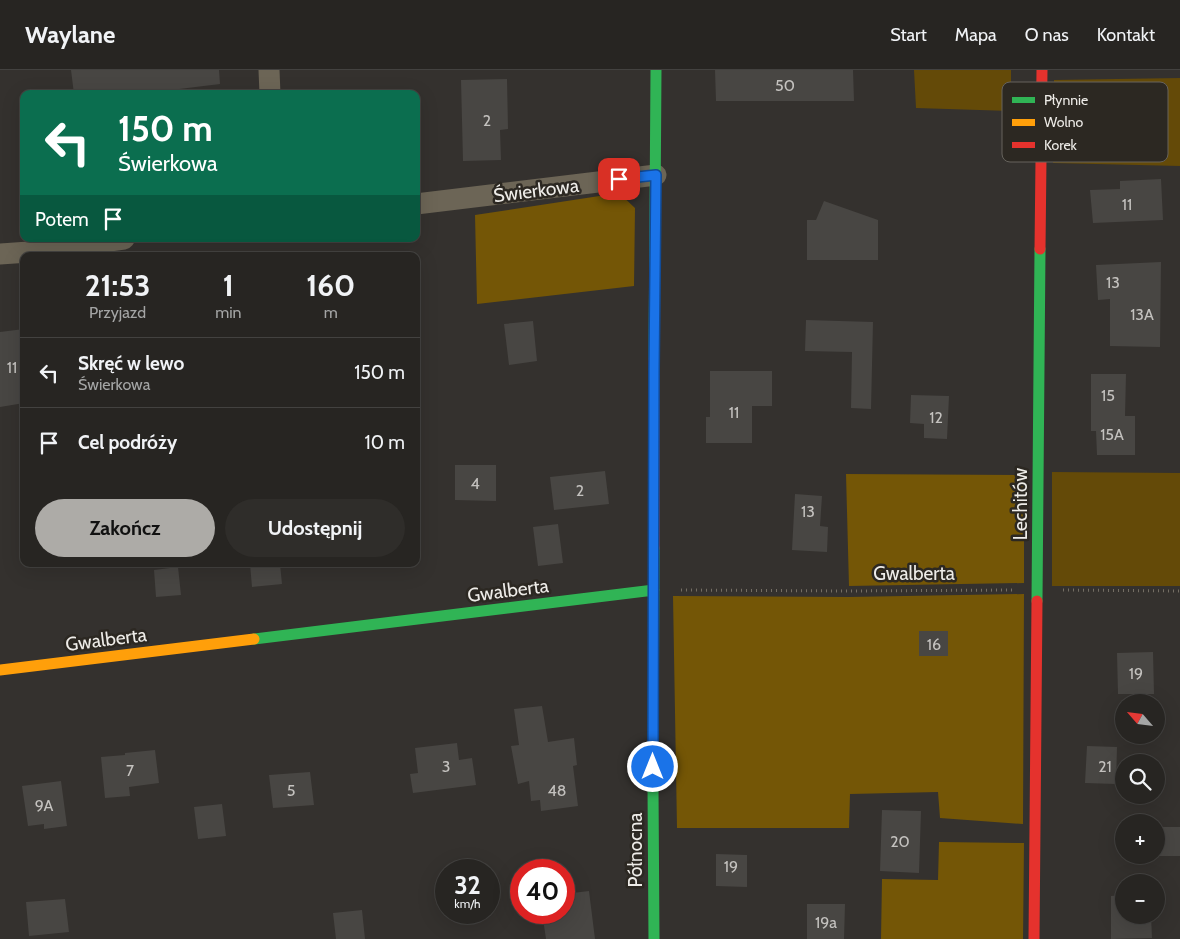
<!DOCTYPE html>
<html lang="pl">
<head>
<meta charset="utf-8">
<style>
  body { margin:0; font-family:Cabin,sans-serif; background:#2f2d2a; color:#f1f3f6; height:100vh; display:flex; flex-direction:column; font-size:19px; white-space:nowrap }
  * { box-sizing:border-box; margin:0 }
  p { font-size:16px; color:#a4a5a5 }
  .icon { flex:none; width:28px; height:28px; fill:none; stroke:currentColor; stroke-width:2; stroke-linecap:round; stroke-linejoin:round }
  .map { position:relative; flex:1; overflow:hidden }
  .drawer { position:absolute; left:20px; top:182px; width:400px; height:315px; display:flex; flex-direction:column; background:#272522; border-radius:10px; box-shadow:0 5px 20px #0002,0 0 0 1px #434240 }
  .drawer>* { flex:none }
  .banner { position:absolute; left:20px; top:20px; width:400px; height:152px; border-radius:10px; box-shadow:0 5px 20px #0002,0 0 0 1px #434240; background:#0b6e4f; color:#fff; overflow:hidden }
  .needle { width:32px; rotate:298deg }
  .controls { position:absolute; left:1115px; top:624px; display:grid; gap:10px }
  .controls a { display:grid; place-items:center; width:50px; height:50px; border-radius:50%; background:#272522; box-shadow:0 5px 20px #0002,0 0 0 1px #434240; font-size:25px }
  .speed { position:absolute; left:435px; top:789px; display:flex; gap:10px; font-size:25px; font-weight:700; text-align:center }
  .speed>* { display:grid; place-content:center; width:65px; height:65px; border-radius:50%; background:#272522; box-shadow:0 5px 20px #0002,0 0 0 1px #434240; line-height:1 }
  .speed small { font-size:12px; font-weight:400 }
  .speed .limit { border:8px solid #d22; background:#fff; color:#111 }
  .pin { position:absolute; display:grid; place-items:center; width:42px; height:42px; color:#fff; margin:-21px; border-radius:10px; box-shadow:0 2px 8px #0006 }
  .me { position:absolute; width:55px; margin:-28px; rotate:0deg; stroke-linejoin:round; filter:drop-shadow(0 0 4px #0008) }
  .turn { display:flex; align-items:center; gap:18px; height:105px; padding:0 15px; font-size:22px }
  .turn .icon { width:65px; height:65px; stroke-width:2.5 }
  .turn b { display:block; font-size:35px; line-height:42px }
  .then { display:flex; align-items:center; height:48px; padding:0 15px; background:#0003; gap:10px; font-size:19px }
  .eta { display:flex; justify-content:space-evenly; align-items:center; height:85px; text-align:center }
  .eta b { font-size:30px; font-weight:700; line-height:35px }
  .cta { display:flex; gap:10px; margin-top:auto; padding:10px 15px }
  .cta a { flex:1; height:58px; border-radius:30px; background:#adaba7; color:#111; font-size:20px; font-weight:700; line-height:58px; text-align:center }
  .cta a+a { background:#2f2d2a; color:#f1f3f6 }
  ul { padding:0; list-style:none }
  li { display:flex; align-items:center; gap:15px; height:70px; padding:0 15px; border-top:1px solid #434240 }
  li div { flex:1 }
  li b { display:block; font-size:19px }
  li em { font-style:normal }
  header { display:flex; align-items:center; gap:30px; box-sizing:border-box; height:70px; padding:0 25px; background:#272522; border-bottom:1px solid #434240 }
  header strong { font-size:24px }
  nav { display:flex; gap:28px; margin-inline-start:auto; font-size:18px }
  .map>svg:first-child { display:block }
  .green { fill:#644a08 }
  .forest { fill:#745606 }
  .building { fill:#484643 }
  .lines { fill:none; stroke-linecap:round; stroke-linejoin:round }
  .path { stroke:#746e64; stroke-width:3; stroke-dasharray:1 4; stroke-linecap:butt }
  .street { stroke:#6c6556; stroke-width:21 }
  .fast { stroke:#30b455; stroke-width:11 }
  .slow { stroke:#ff9f0a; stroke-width:11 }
  .jam { stroke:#e5322d; stroke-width:11 }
  .route-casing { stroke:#114b97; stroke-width:12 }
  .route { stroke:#1a73e8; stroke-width:9 }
  .labels { text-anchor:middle; stroke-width:5; stroke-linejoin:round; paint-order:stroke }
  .number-label { font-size:16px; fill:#c4c2bf }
  .street-label { font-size:19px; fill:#eeece8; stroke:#2c2822 }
  .key { fill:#2c2822; stroke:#66635d; stroke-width:1 }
  .key-label { font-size:14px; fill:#eeece8 }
</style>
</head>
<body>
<header>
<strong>Waylane</strong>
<nav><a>Start</a><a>Mapa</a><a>O nas</a><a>Kontakt</a></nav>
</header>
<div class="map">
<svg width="1180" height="869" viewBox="0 0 1180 869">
  <rect width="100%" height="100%" fill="#34312e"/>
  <path class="green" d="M914,0H1011V41L916,38Z
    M1180,8V96L1053,93L1054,10Z
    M1052,402L1180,403V516H1052Z"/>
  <path class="forest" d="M619,123L635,138L634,216L477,234L475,145Z
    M846,404L1024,405V513L849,516Z
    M1024,524L1023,754L940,748L938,722L850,724L849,758H677L673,526L849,527Z
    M939,772L1024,773L1023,869H881L882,809L938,810Z"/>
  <path class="building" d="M71,0H219L220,14L163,21V24H74Z
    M715,0H853L854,31H716Z
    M507,9L508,59L500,60L501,90L463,91L461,10Z
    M1161,109L1163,150L1093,153L1090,120L1120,119V111Z
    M824,131L878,150V190H807V150H816Z
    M1161,192L1160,277L1110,276V229L1098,230L1096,195Z
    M806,250L873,252L871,339L851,338L852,282L805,281Z
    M533,251L537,291L509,295L504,254Z
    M24,259V333L0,337V262Z
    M710,301H772V336H752V373H706V347H710Z
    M1091,304H1126L1125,346H1135V385H1097L1096,361H1091Z
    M911,325L949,326L947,369L924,368V354L910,353Z
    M455,395H496V431L455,430Z
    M605,401L609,434L554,440L550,407Z
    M795,424L822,426L820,456L828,457L827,482L792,480Z
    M558,454L563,493L538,496L533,457Z
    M250,494H280L282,514L252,517Z
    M178,497L181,525L156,527L154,500Z
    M919,561H948V586H919Z
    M1153,582L1154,624H1118L1117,583Z
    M542,636L548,672L574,668L577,695L573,696L578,736L541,741L540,730L531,731L529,711L518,714L511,676L519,675L514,639Z
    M457,673L459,690L472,688L476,715L413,723L410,704L418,703L415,678Z
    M1087,676L1117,677L1116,714L1085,713Z
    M155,680L159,713L129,717L130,726L105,728L101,687L125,685V683Z
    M310,702L314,735L273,738L269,705Z
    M61,711L67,756L44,759V754L28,756L22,716Z
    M222,734L226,766L198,769L194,737Z
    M882,740L921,741L919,803L880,801Z
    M1156,757H1180V786H1156Z
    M716,784L747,785V817L716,816Z
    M589,821L595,869H546L542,842H564V824Z
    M1124,825V845H1151L1152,868L1111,869V826Z
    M65,829L69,862L29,866L26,832Z
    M807,834H845L844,869H807Z
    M362,840L365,869H336L333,843Z"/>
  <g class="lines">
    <path class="path" d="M681,520L847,521L1012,520
      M1063,520L1180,521"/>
    <path class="street" d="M269,0L270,24
      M416,134L656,105
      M0,184L29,182L124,169"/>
    <path class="fast" d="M654,289L656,0
      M654,478L653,717L654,869
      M1037,531L1040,179
      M254,569L654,520"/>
    <path class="slow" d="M0,600L254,569"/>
    <path class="jam" d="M1040,179L1042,0
      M654,478V289
      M1034,869L1037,531"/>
  </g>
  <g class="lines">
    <defs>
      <path id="route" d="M619,109L656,105L654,299L653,697"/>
    </defs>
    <use href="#route" class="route-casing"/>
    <use href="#route" class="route"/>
  </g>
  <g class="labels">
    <g class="number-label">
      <text x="785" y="21">50</text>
      <text x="487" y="56">2</text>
      <text x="1127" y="140">11</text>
      <text x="1113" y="218">13</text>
      <text x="1142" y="250">13A</text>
      <text x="12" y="303">11</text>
      <text x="1108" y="331">15</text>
      <text x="734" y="348">11</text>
      <text x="936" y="353">12</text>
      <text x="1112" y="370">15A</text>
      <text x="475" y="419">4</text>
      <text x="580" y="426">2</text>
      <text x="808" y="447">13</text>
      <text x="934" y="580">16</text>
      <text x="1136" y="609">19</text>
      <text x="446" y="702">3</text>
      <text x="1105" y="702">21</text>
      <text x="130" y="706">7</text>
      <text x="291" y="726">5</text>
      <text x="557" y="726">48</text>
      <text x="44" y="741">9A</text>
      <text x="900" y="777">20</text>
      <text x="731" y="802">19</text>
      <text x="826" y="858">19a</text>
    </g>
    <g class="street-label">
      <text transform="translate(536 120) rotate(-7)" y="7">Świerkowa</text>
      <text transform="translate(1020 434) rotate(-90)" y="7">Lechitów</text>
      <text x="914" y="510">Gwalberta</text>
      <text transform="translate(508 520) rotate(-7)" y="7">Gwalberta</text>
      <text transform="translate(106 569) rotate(-7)" y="7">Gwalberta</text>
      <text transform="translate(635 780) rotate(-90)" y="7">Północna</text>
    </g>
  </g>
  <rect x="1002" y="12" width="166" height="80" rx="8" class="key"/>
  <rect x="1012" y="27" width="23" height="6" fill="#30b455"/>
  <rect x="1012" y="49" width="23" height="7" fill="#ff9f0a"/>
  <rect x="1012" y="72" width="23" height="6" fill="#e5322d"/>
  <g class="key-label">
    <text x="1044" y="35">Płynnie</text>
    <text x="1044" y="57">Wolno</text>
    <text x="1044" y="80">Korek</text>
  </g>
</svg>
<div class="controls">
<a><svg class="needle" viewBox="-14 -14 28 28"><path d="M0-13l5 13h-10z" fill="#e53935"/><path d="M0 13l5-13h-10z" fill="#a4a5a5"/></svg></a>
<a><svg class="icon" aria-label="search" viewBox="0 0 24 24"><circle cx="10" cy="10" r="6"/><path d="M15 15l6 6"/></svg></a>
<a>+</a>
<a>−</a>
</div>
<div class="speed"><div>32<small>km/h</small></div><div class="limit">40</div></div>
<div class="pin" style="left:619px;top:109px;background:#d93025"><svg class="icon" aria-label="arrive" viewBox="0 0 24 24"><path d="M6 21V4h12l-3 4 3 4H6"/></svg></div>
<svg class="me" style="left:653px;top:697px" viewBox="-20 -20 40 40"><circle r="17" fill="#1a73e8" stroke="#fff" stroke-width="3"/><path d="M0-11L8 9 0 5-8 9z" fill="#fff"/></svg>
<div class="banner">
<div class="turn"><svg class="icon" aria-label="left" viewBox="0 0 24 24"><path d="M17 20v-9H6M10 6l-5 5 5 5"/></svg><div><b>150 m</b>Świerkowa</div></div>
<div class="then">Potem<svg class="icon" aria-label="arrive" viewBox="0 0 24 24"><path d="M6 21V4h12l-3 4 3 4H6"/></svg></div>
</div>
<section class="drawer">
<div class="eta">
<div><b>21:53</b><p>Przyjazd</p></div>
<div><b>1</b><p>min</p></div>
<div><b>160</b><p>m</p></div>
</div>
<ul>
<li><svg class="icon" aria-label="left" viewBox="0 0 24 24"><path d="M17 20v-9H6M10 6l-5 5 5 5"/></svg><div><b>Skręć w lewo</b><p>Świerkowa</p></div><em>150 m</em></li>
<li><svg class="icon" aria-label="arrive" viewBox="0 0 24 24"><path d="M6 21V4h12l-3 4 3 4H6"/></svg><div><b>Cel podróży</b></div><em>10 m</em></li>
</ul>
<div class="cta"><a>Zakończ</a><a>Udostępnij</a></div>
</section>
</div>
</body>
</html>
